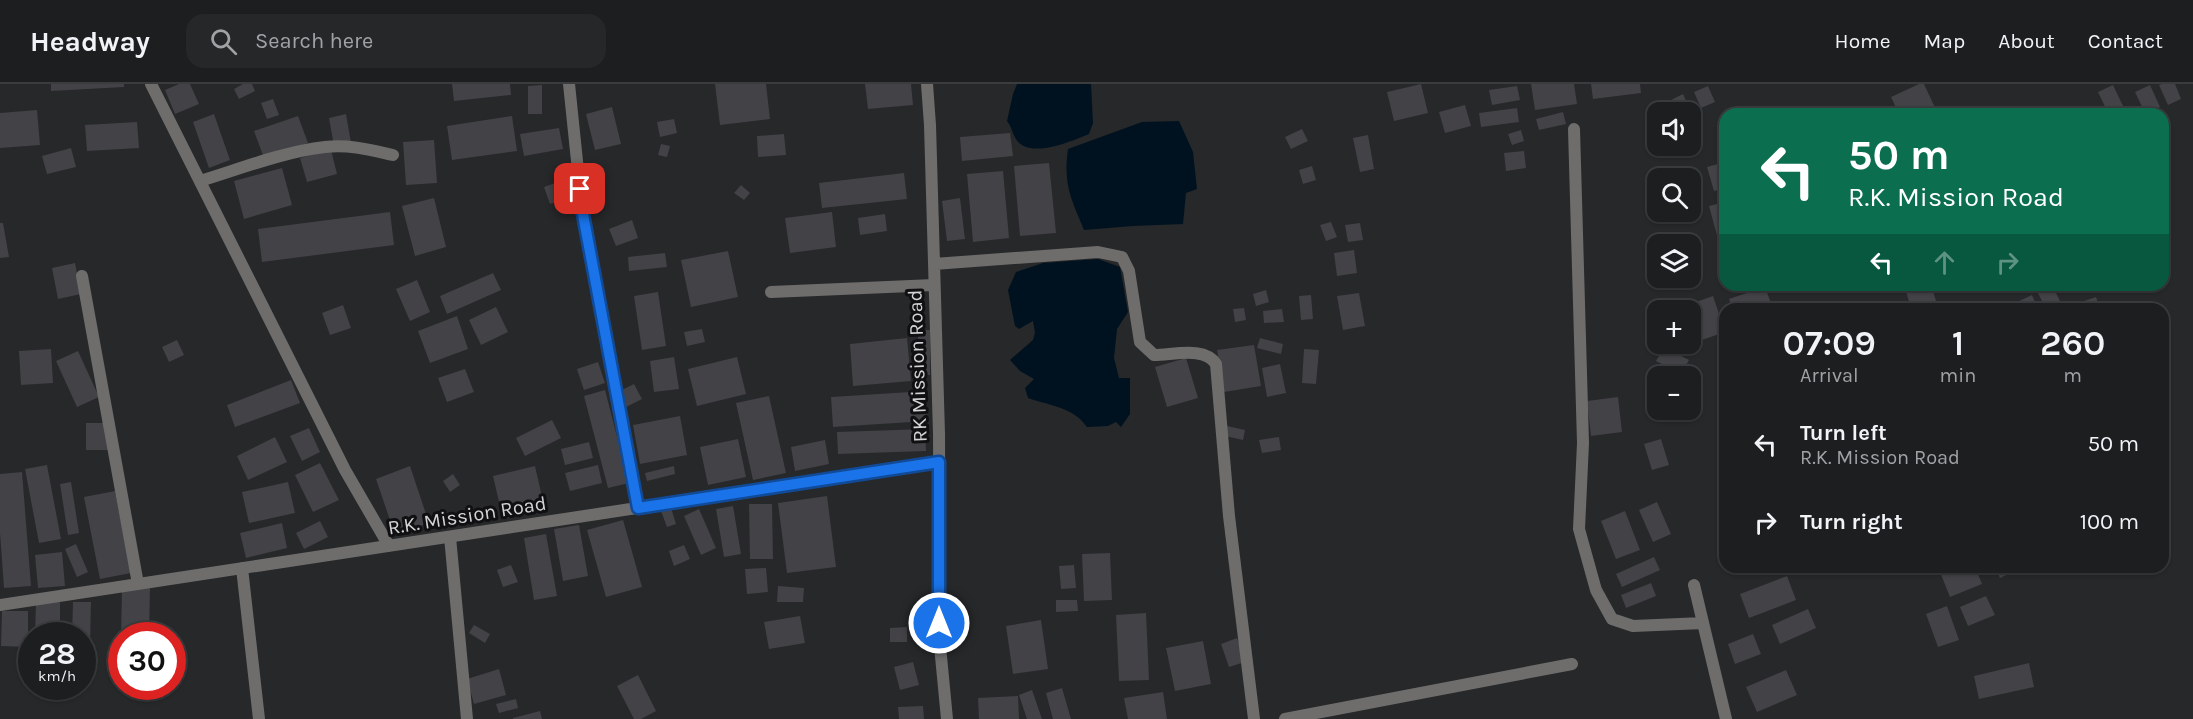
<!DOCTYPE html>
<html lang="en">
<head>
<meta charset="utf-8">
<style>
  body { margin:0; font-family:Karla,sans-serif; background:#252729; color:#f1f3f6; height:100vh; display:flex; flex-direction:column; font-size:22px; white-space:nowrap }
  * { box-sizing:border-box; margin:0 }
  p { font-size:20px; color:#a0a2a5 }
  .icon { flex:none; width:33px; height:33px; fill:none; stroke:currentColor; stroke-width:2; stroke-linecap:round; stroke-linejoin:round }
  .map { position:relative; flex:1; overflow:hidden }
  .drawer { position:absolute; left:1719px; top:219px; width:450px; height:270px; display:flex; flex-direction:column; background:#1c1e20; border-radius:18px; box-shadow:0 2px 4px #0004,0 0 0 2px #3a3c3e }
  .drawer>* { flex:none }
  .top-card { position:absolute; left:1719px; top:24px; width:450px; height:183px; border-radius:18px; box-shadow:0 2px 4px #0004,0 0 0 2px #3a3c3e; background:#0b6e4f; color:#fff; overflow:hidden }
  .tools { position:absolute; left:1647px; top:18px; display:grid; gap:12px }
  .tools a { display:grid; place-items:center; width:54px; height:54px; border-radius:12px; background:#1c1e20; box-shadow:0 2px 4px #0004,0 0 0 2px #3a3c3e; font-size:30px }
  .speed { position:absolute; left:18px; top:538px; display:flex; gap:12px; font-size:30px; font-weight:700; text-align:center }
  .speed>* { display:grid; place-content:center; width:78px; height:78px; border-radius:50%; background:#1c1e20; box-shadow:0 2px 4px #0004,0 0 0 2px #3a3c3e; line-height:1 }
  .speed small { font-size:15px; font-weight:400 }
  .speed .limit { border:9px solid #d22; background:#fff; color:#111 }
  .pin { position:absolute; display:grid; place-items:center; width:51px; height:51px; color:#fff; margin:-26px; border-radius:12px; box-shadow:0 3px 9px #0006 }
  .me { position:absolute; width:66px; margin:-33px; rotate:0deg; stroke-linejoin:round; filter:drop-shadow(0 0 4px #0008) }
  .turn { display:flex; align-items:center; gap:21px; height:126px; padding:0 30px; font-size:27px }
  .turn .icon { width:78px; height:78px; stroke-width:2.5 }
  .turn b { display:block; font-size:42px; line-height:51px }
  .lanes { display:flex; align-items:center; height:57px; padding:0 30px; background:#0003; justify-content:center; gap:30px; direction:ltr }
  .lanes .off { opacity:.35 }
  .eta { display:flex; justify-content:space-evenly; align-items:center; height:102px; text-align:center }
  .eta b { font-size:36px; font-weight:600; line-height:42px }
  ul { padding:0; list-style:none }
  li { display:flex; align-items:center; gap:18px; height:78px; padding:0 30px }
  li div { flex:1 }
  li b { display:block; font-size:22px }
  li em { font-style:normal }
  header { display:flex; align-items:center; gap:36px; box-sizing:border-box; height:84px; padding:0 30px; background:#1c1e20; border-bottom:2px solid #3a3c3e }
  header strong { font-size:28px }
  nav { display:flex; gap:33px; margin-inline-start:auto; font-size:21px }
  .search { width:420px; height:54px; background:#252729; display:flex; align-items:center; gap:15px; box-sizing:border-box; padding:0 21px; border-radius:18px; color:#a0a2a5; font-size:22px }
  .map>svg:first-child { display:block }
  .water { fill:#00121f }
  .building { fill:#434246 }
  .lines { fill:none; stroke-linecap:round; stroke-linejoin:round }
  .street { stroke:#6e6d6c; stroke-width:12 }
  .route-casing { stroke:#114b97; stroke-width:15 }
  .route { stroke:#1a73e8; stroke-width:10 }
  .labels { text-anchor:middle; stroke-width:6; stroke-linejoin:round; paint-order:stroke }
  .street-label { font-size:20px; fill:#d2d3d5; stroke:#101012 }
</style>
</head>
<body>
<header>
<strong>Headway</strong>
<div class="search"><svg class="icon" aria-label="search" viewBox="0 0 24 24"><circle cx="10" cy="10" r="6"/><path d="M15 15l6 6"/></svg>Search here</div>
<nav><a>Home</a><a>Map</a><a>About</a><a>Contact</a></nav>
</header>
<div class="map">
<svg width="2193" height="635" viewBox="0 0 2193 635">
  <rect width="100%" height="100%" fill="#26282a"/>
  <path class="water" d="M1017,0H1091L1093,39L1089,50C1072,57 1029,76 1016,55C1012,49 1012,43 1007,37L1013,10Z
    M1179,37L1193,68L1197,105L1186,109L1183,140L1133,142L1084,146C1071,115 1063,100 1068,65L1142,38Z
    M1098,175L1120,183L1128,228L1117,245L1114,274L1119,294H1130V330L1121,343L1116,338L1108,342L1087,343C1073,323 1051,322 1028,314L1025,304L1034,295L1020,287L1010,276L1033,256L1035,249L1033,237L1019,245L1015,242L1008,206L1016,188L1043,179Z"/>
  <path class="building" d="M51,0H124V3L51,7Z
    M179,0H190L199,20L175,30L165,6Z
    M243,0H252L255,7L239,15L234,5Z
    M452,0H510L511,11L454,17Z
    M715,0H766L770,35L720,41Z
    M865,0H911L913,21L868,25Z
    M1421,0L1428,29L1394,37L1387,8Z
    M1531,0H1574L1577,20L1535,26Z
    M1591,0H1640L1641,9L1593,15Z
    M1919,0H1924L1937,28L1933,30H1899L1891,13Z
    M2162,0H2175L2181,15L2168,21L2159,1Z
    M542,1V30H528V2Z
    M2113,1L2123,22L2108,29L2098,8Z
    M2150,1L2160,23L2145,29L2135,8Z
    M1517,2L1520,16L1492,21L1489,6Z
    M1708,2L1715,18L1701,24L1694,8Z
    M1683,10L1694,35L1690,36V28H1669L1665,19Z
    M273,15L279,31L267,35L261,19Z
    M1465,21L1471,42L1445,49L1439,28Z
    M612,23L621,60L595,66L586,30Z
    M1517,24L1519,38L1481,43L1479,29Z
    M37,26L40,61L0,64V29Z
    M1563,28L1566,40L1539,46L1536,35Z
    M214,30L230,76L209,84L193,38Z
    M346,30L351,59L334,62L329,34Z
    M298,32L308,59L264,74L254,47Z
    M512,32L517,67L452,76L447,42Z
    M674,35L677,49L660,53L657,38Z
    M137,38L139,64L87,67L85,41Z
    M559,44L563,65L524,72L520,50Z
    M1302,45L1308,57L1291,65L1285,53Z
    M1521,46L1524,57L1512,61L1508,50Z
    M1010,49L1013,72L962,77L960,53Z
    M784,50L786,71L758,73L757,52Z
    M1368,51L1374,85L1360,88L1353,54Z
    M434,56L437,99L406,101L403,58Z
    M661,60L670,62L667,73L658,71Z
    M71,64L76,83L47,90L42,72Z
    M331,66L337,90L307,98L300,74Z
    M1524,67L1526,84L1506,87L1504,69Z
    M1725,78V104L1714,107L1707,83Z
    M1049,79L1056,149L1020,152L1014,82Z
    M1312,82L1316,96L1303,100L1299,86Z
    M282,84L292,121L244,135L234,97Z
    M592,85L602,109L593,112L583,89Z
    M1003,87L1009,154L973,158L967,90Z
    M904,89L907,115L822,124L819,99Z
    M561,97L566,115L550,120L544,103Z
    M741,101L750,109L744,116L734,109Z
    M434,114L446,163L415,172L402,122Z
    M960,114L965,155L947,157L942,117Z
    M1725,118V177H1724L1709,122Z
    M390,128L394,161L262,178L258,145Z
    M832,128L836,163L790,169L785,134Z
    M885,130L887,147L860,151L858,134Z
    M632,136L638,154L616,162L609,145Z
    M1331,138L1337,153L1326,157L1320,141Z
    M0,139H3L9,173L0,174Z
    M1360,139L1363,156L1348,158L1345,141Z
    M1354,166L1357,189L1337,192L1334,169Z
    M728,167L738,213L691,223L681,176Z
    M665,169L667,183L629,187L628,173Z
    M75,179L81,210L58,215L52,184Z
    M493,189L501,206L447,230L440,212Z
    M417,196L430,228L410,237L396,205Z
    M1904,201H1931L1936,217L1911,224Z
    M2050,201H2052L2064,225H2046L2037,207Z
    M1765,203L1773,225H1733L1729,215Z
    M1266,206L1269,218L1256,222L1253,210Z
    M658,208L666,262L642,266L634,212Z
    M1359,209L1365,242L1343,246L1337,212Z
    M1311,211L1313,235L1301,236L1299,212Z
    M2032,211L2038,225H2017L2015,219Z
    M1713,212L1725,248L1696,258L1690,240V226H1686L1685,222Z
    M2096,213L2100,225H2075L2073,221Z
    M343,221L351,244L330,251L322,229Z
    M496,223L508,248L481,261L469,236Z
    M1244,224L1246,236L1235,238L1233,225Z
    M1282,225L1284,238L1264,239L1263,227Z
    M457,232L468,265L430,279L418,247Z
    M702,245L705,258L687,262L684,248Z
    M918,246H930V291H919Z
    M907,254L911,297L853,302L850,260Z
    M1260,254L1283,260L1281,270L1257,264Z
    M177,256L184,271L169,278L162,263Z
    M1254,261L1261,302L1224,308L1217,266Z
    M1664,263L1689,276L1681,290L1656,277Z
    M51,265L53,299L21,301L19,267Z
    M1304,265L1319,266L1316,300L1302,299Z
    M78,267L99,313L77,323L56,277Z
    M674,273L679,305L654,308L650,277Z
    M737,273L746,310L697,322L688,285Z
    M1186,274L1198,314L1167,323L1155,283Z
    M598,278L605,299L584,306L577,285Z
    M1280,280L1286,309L1267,313L1262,284Z
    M465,285L474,308L447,318L438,294Z
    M291,296L300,319L235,343L227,321Z
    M634,300L642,315L626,323L618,308Z
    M605,306L629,399L608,404L584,312Z
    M926,307L927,337L833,343L831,313Z
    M769,312L786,389L753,396L736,319Z
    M1618,313L1622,348L1591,352L1587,317Z
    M680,332L687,371L640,380L633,341Z
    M552,336L561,354L525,372L516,354Z
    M86,339H108V366H86Z
    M1227,342L1245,346L1243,356L1225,352Z
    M309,344L320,368L302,377L290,352Z
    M925,345L926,367L838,370L837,348Z
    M275,353L287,378L248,396L237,372Z
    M1279,353L1281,366L1262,369L1259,356Z
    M738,355L746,393L708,401L700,363Z
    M1661,355L1669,381L1652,386L1644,360Z
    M825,356L829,380L795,387L791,363Z
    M589,358L593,374L565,381L561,365Z
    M320,379L339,416L313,428L295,391Z
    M47,381L61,455L39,459L25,385Z
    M598,381L602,399L570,407L565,389Z
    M410,382L429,439L395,451L376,395Z
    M535,382L545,426L503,435L493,392Z
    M674,382L675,390L647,397L645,389Z
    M22,388L31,502L4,504L0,449V390Z
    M453,390L460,401L450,408L443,397Z
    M71,398L79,449L68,451L60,400Z
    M288,398L295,429L249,439L242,408Z
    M115,407L131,489L100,495L84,413Z
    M827,412L836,483L787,489L778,419Z
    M1657,418L1671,450L1653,458L1639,426Z
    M749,420H772L773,475H750Z
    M733,422L741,470L724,473L716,425Z
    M671,424L676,440L667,443L661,427Z
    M699,425L716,464L701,471L684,432Z
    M1625,427L1640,466L1616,475L1601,437Z
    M623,436L642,503L606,513L587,446Z
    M320,437L328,453L304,465L296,449Z
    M282,439L287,464L246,474L240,449Z
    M579,441L588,492L563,497L554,445Z
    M546,450L557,512L534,516L524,454Z
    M76,460L88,488L77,493L65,465Z
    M684,461L690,475L674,482L669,467Z
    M62,468L65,502L38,504L35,471Z
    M1110,469L1112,516L1084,517L1082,470Z
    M1654,473L1660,486L1622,503L1616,490Z
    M511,481L518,498L503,503L497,486Z
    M1074,481L1076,504L1061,505L1059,482Z
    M1938,483H1975L1982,500L1950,513Z
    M1995,483H2016L2017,486L2000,494Z
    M766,484L768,508L747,510L745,485Z
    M1787,492L1796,516L1749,534L1740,510Z
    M1651,499L1656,512L1626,524L1621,511Z
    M778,502L804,504L803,518H777Z
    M122,504H150L149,552H121Z
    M1986,512L1995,531L1968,542L1960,523Z
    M1056,516H1077L1078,527L1056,528Z
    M36,518H60V552H35Z
    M73,518H91L90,561H82V552H72Z
    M1947,522L1959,556L1938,563L1926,530Z
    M1808,525L1816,544L1780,560L1772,541Z
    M2,527H28V563L1,562Z
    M1146,529L1149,596L1119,597L1116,531Z
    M800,532L805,559L769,565L764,538Z
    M1041,536L1048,585L1013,590L1006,542Z
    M474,541L490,550L485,559L469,549Z
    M907,543V558H890V544Z
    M1753,550L1761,570L1735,580L1728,560Z
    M1237,554L1245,578L1229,583L1221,560Z
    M1203,557L1211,600L1175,607L1166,564Z
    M913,578L919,601L900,606L894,583Z
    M2029,579L2034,603L1979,615L1974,592Z
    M499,585L506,611L474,620L467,595Z
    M1786,586L1797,611L1757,628L1746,603Z
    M638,591L656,627L641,635H634L617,602Z
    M1062,604L1071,635H1053L1046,609Z
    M1032,606L1042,635H1027L1019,611Z
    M1163,608L1167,635H1128L1124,614Z
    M1018,612L1019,635H979L978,614Z
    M516,615L518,624L499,629L496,620Z
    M923,622L924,635H899L898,623Z
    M540,627L542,635H513V634Z"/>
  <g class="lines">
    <path class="street" d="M151,0L345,386L389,462
      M569,0L582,125L638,424
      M927,0L930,41L939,350L940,562L947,635
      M1574,45L1583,359L1579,445L1596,506L1612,535L1633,542L1703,539
      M200,97C240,85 282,68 325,63C348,60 371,66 393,71
      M934,180L1098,168L1122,173L1129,187L1140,258L1154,271C1173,271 1205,262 1216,280L1229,432L1254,635
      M82,192L138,500
      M771,208L934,201
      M450,453L467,635
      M242,484L259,635
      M1694,501L1726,635
      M0,521L939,378
      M1285,635L1572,580"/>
  </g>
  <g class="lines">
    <defs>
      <path id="route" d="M580,105L582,125L638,424L939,378V539"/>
    </defs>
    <use href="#route" class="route-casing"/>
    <use href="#route" class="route"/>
  </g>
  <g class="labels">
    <g class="street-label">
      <text transform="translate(917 282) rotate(-92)" y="7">RK Mission Road</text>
      <text transform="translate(467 431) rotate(-9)" y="7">R.K. Mission Road</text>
    </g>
  </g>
</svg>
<div class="tools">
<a><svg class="icon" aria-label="sound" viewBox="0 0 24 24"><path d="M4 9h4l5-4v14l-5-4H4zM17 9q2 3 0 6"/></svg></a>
<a><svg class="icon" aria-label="search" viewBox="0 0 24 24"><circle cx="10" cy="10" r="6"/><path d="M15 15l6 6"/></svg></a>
<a><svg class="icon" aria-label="layers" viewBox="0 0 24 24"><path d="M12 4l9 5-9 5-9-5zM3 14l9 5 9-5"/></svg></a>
<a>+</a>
<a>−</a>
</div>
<div class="speed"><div>28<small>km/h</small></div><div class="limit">30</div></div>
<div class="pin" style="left:580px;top:105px;background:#d93025"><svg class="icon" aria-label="arrive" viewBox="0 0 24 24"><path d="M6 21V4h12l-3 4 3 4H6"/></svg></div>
<svg class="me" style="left:939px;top:539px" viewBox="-20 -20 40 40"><circle r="17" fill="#1a73e8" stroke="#fff" stroke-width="3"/><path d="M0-11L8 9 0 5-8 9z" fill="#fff"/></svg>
<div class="top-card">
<div class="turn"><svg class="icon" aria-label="left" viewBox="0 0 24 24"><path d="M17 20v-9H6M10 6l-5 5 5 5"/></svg><div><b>50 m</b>R.K. Mission Road</div></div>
<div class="lanes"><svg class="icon" aria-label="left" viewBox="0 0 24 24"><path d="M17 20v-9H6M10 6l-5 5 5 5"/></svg><svg class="icon off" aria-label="ahead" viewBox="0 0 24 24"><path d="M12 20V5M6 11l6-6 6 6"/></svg><svg class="icon off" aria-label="right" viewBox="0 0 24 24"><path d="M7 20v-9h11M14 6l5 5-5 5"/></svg></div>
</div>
<section class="drawer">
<div class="eta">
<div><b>07:09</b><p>Arrival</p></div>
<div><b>1</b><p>min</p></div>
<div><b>260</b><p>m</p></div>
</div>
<ul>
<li><svg class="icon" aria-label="left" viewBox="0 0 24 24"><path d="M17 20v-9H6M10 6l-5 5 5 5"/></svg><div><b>Turn left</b><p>R.K. Mission Road</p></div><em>50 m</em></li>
<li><svg class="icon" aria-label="right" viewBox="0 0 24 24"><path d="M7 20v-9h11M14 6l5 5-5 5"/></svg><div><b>Turn right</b></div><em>100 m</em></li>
</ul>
</section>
</div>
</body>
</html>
